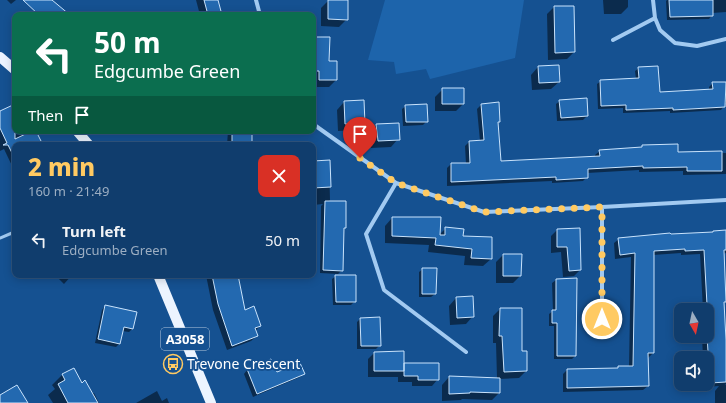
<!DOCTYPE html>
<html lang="en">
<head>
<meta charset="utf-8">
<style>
  body { margin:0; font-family:"Noto Sans",sans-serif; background:#194472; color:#f1f3f6; height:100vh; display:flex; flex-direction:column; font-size:15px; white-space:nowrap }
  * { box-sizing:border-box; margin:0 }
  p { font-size:13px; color:#9caec2 }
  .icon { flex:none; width:22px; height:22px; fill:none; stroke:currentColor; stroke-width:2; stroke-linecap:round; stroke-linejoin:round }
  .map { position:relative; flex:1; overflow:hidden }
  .panel { position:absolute; left:12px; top:142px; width:304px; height:136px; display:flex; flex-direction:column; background:#103d6d; border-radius:8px; box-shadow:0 2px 10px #0003,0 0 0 1px #305680 }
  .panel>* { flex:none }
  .guide { position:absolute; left:12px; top:12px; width:304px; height:122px; border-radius:8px; box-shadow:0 2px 10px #0003,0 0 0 1px #305680; background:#0b6e4f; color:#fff; overflow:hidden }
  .needle { width:26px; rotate:171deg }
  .tools { position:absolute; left:674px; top:303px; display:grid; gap:8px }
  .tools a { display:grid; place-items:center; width:40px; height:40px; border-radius:8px; background:#103d6d; box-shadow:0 2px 10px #0003,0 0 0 1px #305680; font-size:20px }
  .pin { position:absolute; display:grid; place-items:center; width:34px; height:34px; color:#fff; margin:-41px -17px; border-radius:50% 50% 50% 0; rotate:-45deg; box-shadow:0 0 4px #0007 }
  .pin .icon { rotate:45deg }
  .me { position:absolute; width:44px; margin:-22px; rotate:0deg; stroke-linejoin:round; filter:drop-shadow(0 0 3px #0008) }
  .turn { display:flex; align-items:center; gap:14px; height:84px; padding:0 16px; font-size:18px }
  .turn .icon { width:52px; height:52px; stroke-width:2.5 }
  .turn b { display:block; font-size:28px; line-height:34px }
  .then { display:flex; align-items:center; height:38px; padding:0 16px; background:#0003; gap:8px; font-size:15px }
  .round { display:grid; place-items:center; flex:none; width:42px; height:42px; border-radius:8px; background:#194472 }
  .summary { display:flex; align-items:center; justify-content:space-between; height:68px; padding:0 16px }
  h1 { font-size:24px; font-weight:800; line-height:30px; color:#ffca62 }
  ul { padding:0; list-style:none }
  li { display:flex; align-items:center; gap:12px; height:60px; padding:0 16px }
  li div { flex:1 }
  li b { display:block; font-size:15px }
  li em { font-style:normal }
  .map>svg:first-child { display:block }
  .green { fill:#1d64ab }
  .shadow { fill:#0007 }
  .building { fill:#2369b0; stroke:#c9e3fc }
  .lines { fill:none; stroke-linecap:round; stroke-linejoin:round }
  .service { stroke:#a2caf1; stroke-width:3 }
  .minor { stroke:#a2caf1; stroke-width:4 }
  .primary { stroke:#ecf4ff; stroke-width:10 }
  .route { stroke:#ffca62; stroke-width:7; stroke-dasharray:0 12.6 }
  .labels { text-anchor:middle; stroke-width:4; stroke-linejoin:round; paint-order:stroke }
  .shield { fill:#155191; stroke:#b9cbde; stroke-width:1 }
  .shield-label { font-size:13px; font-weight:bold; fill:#fff }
  .poi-label { font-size:14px; fill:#fff; stroke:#155191; text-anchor:start }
</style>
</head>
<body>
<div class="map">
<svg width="726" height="403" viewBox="0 0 726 403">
  <rect width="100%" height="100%" fill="#155191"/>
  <path class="green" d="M385,0H524L515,58L430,79L426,69L396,74L394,62L368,60Z"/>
  <path class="shadow" d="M7,0H16L11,4Z
    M196,0H217L221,15H200Z
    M329,0L347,19L339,27L321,26V8Z
    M603,0H628V7L621,14H604Z
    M667,0H726V12L712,13V15L709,19L667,20L666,1Z
    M554,7H573L574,52L567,59L548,60L547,14Z
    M313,38L328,62L336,80L329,87H313Z
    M538,67L559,82L551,89L532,90L531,75Z
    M639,68L659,94L709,91V87L713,83H726V103H724V106L721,110L670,113V111L623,113V108L598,109L597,84L601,81L636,79L635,71Z
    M443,89L463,104L456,111H435V97Z
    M560,101L587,116L583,120L557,121L556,104Z
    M344,102L364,123L356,130L338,131L337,110Z
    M498,103L499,122L497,123L500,162L596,158L595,155L600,151L726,153V174L683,175V171L639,172V170L587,173V177L583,181L552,183V181L447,186V168L451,164H466L465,146L469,142L480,141L477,109L481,105Z
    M15,106V131H27L28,134L35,131L41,145H15V172L4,149L0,151V111V112Z
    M406,106L427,121L423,125L403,126L402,109Z
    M377,125L398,139L391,147L371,148L370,132Z
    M228,131H251V145H227Z
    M329,161L330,200L328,202L343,229L342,270L338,274L320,273L321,206L323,204L313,205V162Z
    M392,218L439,235L446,228L462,237L491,259L483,266L464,265L465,256L428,252L429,245L385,243V226Z
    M557,230L580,270L574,276L563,277L561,252L551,253V236Z
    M726,231V253L723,254L726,301L723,304L726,344V384L725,385H726V403H715V391L719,386L705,387V384H707V358H703L702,336H707V310H703L700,254L681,255V253L653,255V353L648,358V386L643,390L563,392V374L567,370L617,369L619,367H629L631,257L615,259L614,243L619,239L711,233L713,232Z
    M503,255L520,276L513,283H496V262Z
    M423,269L435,294L431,297H419V272Z
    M55,275H72L64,284Z
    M206,275H240L238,279L244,311L260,326L255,331L257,336L251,341L227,350L213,310Z
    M336,276L355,301L351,305H333L332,279Z
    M556,280H576L575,356L572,359H554V326H549V314L553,311L552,283Z
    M472,297L473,316L466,324L450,325L449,306L456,298Z
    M105,306L136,313L132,329L129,332L122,331L120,343L116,347L95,343L102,310Z
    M500,309H521V352L526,371L519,378L499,379V393L492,400L462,399L461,400L442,401V385L449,377L497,378L496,343H493V316Z
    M360,319L380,345L376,349H357V322Z
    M374,353L403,366L438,379L432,386H412V382H398V377H368V359Z
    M271,360L277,374L303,373L300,377L253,397L244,374L247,370Z
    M73,369L81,384L92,394L94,393L99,403H53L48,395L55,389L52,385L62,375Z
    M157,391L162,401L167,398L169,403H136Z"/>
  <path class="building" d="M23,0H52L70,15H39Z
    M204,0H218L222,15H208Z
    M328,0H348V20L328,19Z
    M669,0H713V16L670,17Z
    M554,6H574L575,52L555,53Z
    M313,37H330L329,61H337V80H319V71H313Z
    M559,65L560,82L539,83L538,66Z
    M658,66L660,92L713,89L712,82H726L725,107L673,110V108L626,110V105L601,106L600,80L639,78L638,67Z
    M442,88H464V104H442Z
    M587,98L588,116L561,118L559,100Z
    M364,100L365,124H345L344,101Z
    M499,102L500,122H498L501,161L600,156L599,150L642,147V145L678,144V152L722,151V171H687V167L643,168V166L588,169V178L556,180V177L451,182V163H470L469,141L484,140L481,104Z
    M15,104V139L32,131H36L43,145H15V159L8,145H3L7,143L0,128V111Z
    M427,104L428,122H406L405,105Z
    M399,123L400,140L378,141L376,124Z
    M232,131H252V145H232Z
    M330,160L331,187L313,188V161Z
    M325,201H346V228H344L343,271L323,270Z
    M392,217H441L440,235H445V227L464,229L463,236L492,237V259L471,258L472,249L435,245L436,238L392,236Z
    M580,228L581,270L569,271L567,247H557V229Z
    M726,230V250H724L726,302H724L726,340V382L710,383L707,336L708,323L704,250L685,251V249L654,251V353H648L649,386L567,388V369L618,368V366H633L635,253L620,255L618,238L670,233L671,234L713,232V231Z
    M503,254H522L521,276H503Z
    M422,268H437L436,294H422Z
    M212,275H238L245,310L254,306L261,326L255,328L258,336L232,346L218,304Z
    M335,275H356V302H336Z
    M577,278L576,356H557V323H552V310H556V279Z
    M473,296L474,317L457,318L456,297Z
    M105,305L137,312L133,329L124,327L120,344L98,339Z
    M500,308H522V351H527V371L504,372L502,336H499Z
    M380,317L381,346H361L360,318Z
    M404,351V371H374V352Z
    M271,359L277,372L300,363L305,374L257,394L247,369Z
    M404,363H439V380H418V376H404Z
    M74,368L82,383L85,380L98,403H68L58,384L65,380L62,374Z
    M449,376L500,378V393L470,392V393L449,394Z
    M17,385L28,403H0V395Z"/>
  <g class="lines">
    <path class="service" d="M0,238L12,233H15"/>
    <path class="minor" d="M256,0L260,15
      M653,0L655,18L660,30L675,43L697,46L726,39
      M613,40L655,18
      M313,124L396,183L484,212L602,207L726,200
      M396,183L366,234L384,290L466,352
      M602,335V207"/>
    <path class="primary" d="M0,57L15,70
      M77,131L89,145
      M158,275L211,403"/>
  </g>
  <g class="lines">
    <path class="route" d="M360,158L396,183L484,212L602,207V319"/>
  </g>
  <defs>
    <symbol id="bus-ring" viewBox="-11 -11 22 22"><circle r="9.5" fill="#155191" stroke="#ffca62" stroke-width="1.5"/><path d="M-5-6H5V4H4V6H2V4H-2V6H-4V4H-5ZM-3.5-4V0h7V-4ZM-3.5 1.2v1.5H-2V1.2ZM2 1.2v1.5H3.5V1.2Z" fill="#ffca62"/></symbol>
  </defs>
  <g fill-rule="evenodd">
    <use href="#bus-ring" x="162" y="353" width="22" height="22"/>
  </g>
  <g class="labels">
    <rect class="shield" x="161" y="328" width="48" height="22" rx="3"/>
    <g class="shield-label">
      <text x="185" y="344">A3058</text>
    </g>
    <g class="poi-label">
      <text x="187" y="369">Trevone Crescent</text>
    </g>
  </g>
</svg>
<div class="tools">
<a><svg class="needle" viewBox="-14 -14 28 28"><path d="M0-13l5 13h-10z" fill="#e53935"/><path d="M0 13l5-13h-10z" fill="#9caec2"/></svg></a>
<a><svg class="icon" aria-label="sound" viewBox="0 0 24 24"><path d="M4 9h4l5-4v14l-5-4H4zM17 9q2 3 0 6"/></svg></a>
</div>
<div class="pin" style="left:360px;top:158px;background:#d93025"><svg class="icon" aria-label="arrive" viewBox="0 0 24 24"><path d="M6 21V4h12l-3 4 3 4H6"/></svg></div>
<svg class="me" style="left:602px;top:319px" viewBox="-20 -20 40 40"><circle r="17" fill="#ffca62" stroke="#fff" stroke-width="3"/><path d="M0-11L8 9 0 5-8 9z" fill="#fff"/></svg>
<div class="guide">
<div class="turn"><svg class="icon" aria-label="left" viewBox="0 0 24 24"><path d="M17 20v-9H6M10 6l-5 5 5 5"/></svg><div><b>50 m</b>Edgcumbe Green</div></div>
<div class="then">Then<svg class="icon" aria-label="arrive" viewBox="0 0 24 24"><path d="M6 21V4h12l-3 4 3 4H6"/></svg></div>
</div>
<section class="panel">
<div class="summary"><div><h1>2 min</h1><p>160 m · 21:49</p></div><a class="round" style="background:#d93025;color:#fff"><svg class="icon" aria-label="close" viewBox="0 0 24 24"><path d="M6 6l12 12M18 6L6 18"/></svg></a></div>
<ul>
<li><svg class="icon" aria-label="left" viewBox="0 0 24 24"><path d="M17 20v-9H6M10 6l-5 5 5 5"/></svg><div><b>Turn left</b><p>Edgcumbe Green</p></div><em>50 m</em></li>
</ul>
</section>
</div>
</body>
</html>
